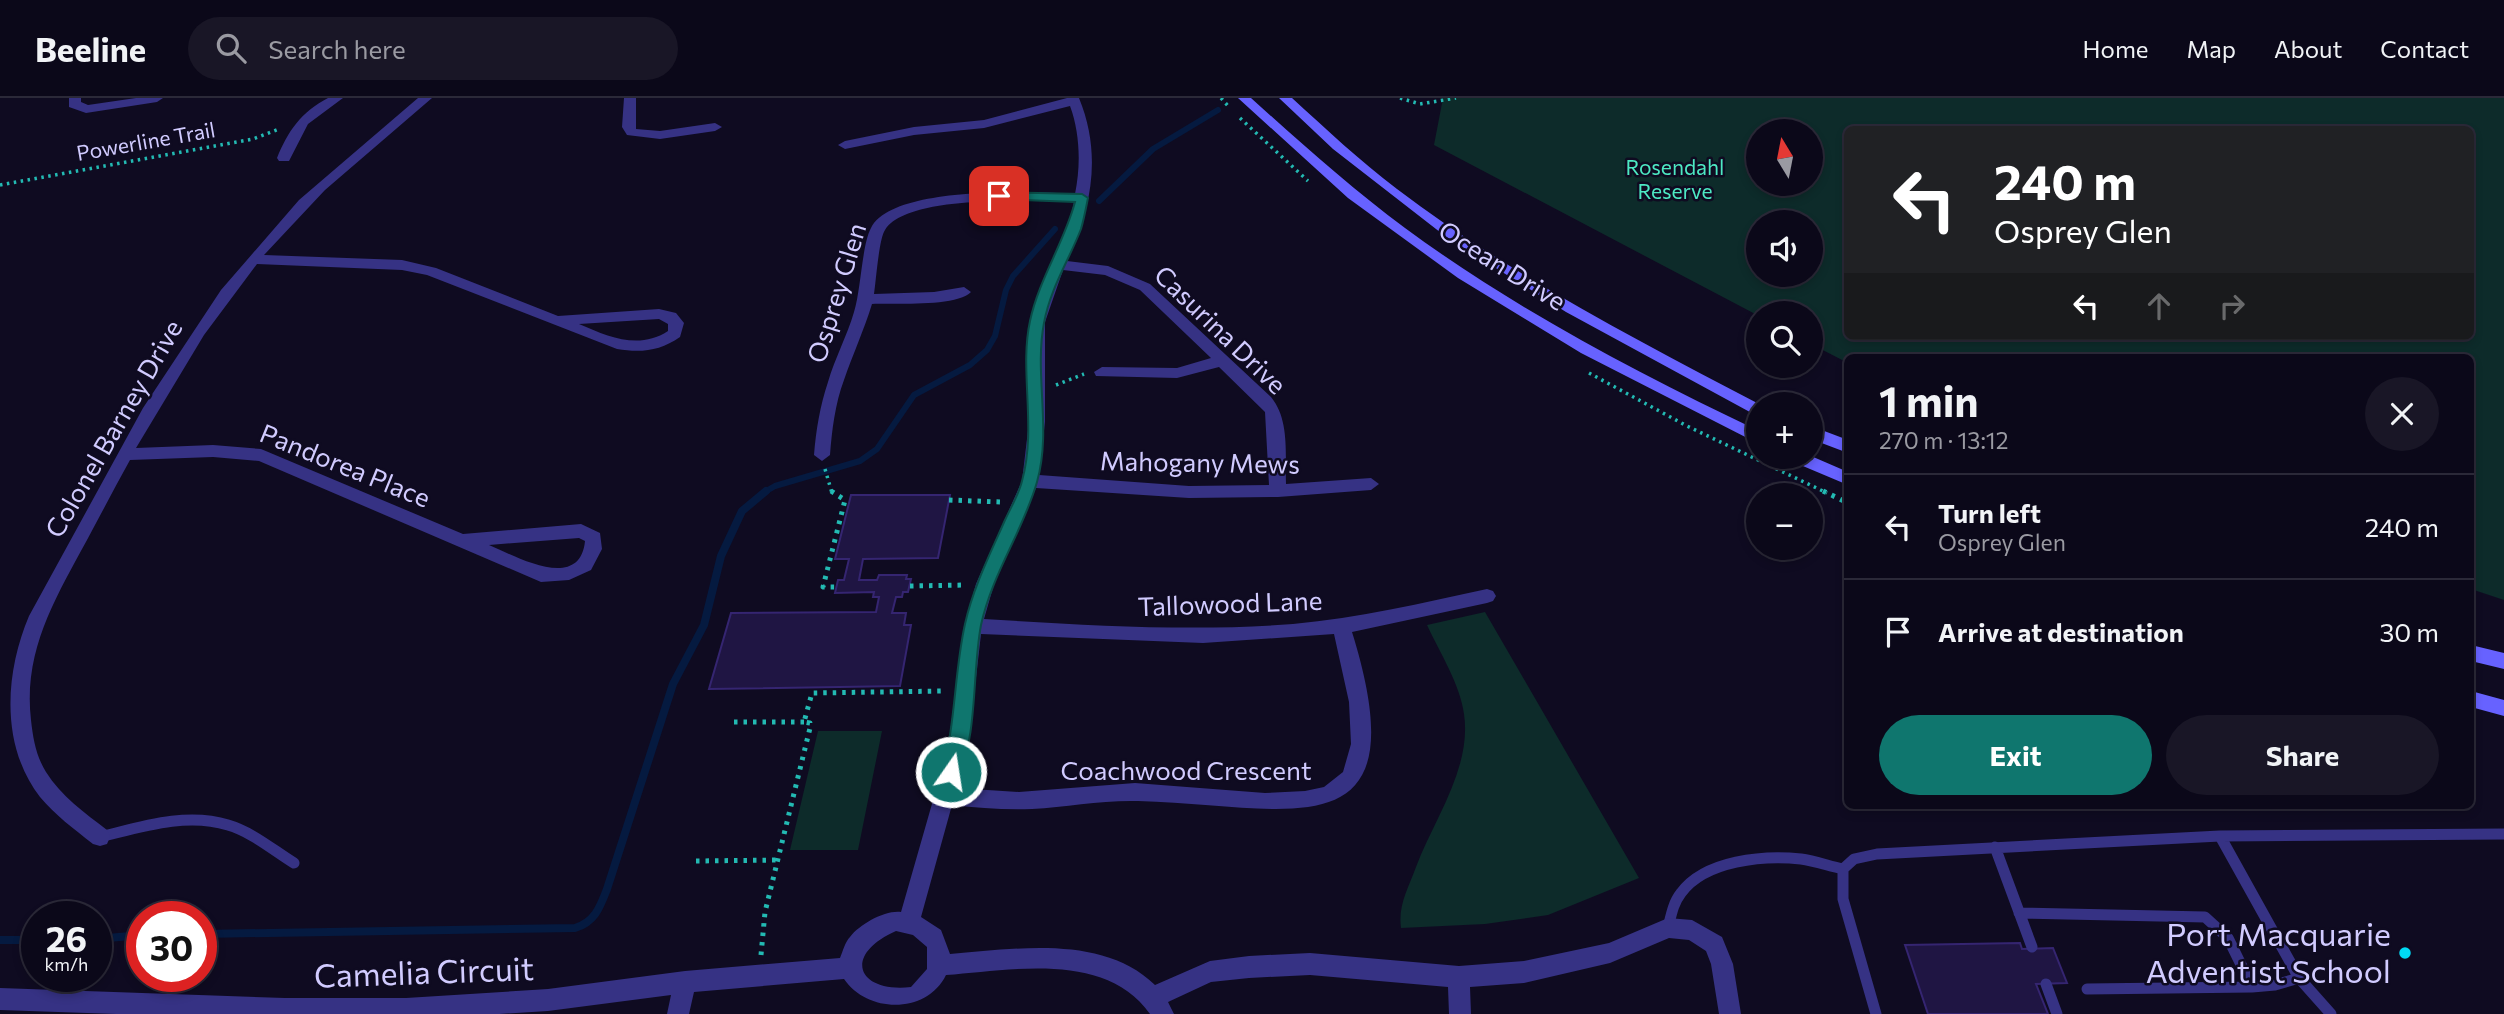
<!DOCTYPE html>
<html lang="en">
<head>
<meta charset="utf-8">
<style>
  body { margin:0; font-family:Commissioner,sans-serif; background:#191626; color:#f1f3f6; height:100vh; display:flex; flex-direction:column; font-size:26px; white-space:nowrap }
  * { box-sizing:border-box; margin:0 }
  p { font-size:23px; color:#9a9aa2 }
  .icon { flex:none; width:38px; height:38px; fill:none; stroke:currentColor; stroke-width:2; stroke-linecap:round; stroke-linejoin:round }
  .map { position:relative; flex:1; overflow:hidden }
  .sheet { position:absolute; left:1844px; top:256px; width:630px; height:455px; display:flex; flex-direction:column; background:#0b0819; border-radius:10px; box-shadow:0 4px 10px #0003,0 0 0 2px #2b2938 }
  .sheet>* { flex:none }
  .banner { position:absolute; left:1844px; top:28px; width:630px; height:214px; border-radius:10px; box-shadow:0 4px 10px #0003,0 0 0 2px #2b2938; background:#202124; color:#fff; overflow:hidden }
  .needle { width:46px; rotate:350deg }
  .buttons { position:absolute; left:1746px; top:21px; display:grid; gap:14px }
  .buttons a { display:grid; place-items:center; width:77px; height:77px; border-radius:50%; background:#0b0819; box-shadow:0 4px 10px #0003,0 0 0 2px #2b2938; font-size:35px }
  .speed { position:absolute; left:21px; top:803px; display:flex; gap:14px; font-size:35px; font-weight:700; text-align:center }
  .speed>* { display:grid; place-content:center; width:91px; height:91px; border-radius:50%; background:#0b0819; box-shadow:0 4px 10px #0003,0 0 0 2px #2b2938; line-height:1 }
  .speed small { font-size:18px; font-weight:400 }
  .speed .limit { border:10px solid #d22; background:#fff; color:#111 }
  .pin { position:absolute; display:grid; place-items:center; width:60px; height:60px; color:#fff; margin:-30px; border-radius:14px; box-shadow:0 4px 10px #0006 }
  .me { position:absolute; width:77px; margin:-38px; rotate:13deg; stroke-linejoin:round; filter:drop-shadow(0 0 5px #0008) }
  .turn { display:flex; align-items:center; gap:24px; height:147px; padding:0 35px; font-size:32px }
  .turn .icon { width:91px; height:91px; stroke-width:2.5 }
  .turn b { display:block; font-size:49px; line-height:60px }
  .lanes { display:flex; align-items:center; height:66px; padding:0 35px; background:#0003; justify-content:center; gap:35px; direction:ltr }
  .lanes .off { opacity:.35 }
  .round { display:grid; place-items:center; flex:none; width:74px; height:74px; border-radius:37px; background:#191626 }
  .head { display:flex; align-items:center; justify-content:space-between; height:119px; padding:0 35px }
  h1 { font-size:42px; font-weight:700; line-height:52px }
  .primary-button { display:flex; gap:14px; margin-top:auto; padding:14px 35px }
  .primary-button a { flex:1; height:80px; border-radius:42px; background:#0f766e; color:#fff; font-size:28px; font-weight:700; line-height:80px; text-align:center }
  .primary-button a+a { background:#191626; color:#f1f3f6 }
  ul { padding:0; list-style:none }
  li { display:flex; align-items:center; gap:21px; height:105px; padding:0 35px; border-top:2px solid #2b2938 }
  li div { flex:1 }
  li b { display:block; font-size:26px }
  li em { font-style:normal }
  header { display:flex; align-items:center; gap:42px; box-sizing:border-box; height:98px; padding:0 35px; background:#0b0819; border-bottom:2px solid #2b2938 }
  header strong { font-size:33px }
  nav { display:flex; gap:38px; margin-inline-start:auto; font-size:24px }
  .search { width:490px; height:63px; background:#191626; display:flex; align-items:center; gap:18px; box-sizing:border-box; padding:0 24px; border-radius:38px; color:#9a9aa2; font-size:26px }
  .map>svg:first-child { display:block }
  .green { fill:#0d2b2a; fill-rule:evenodd }
  .lines { fill:none; stroke-linecap:round; stroke-linejoin:round }
  .stream-far1 { stroke:#051a40; stroke-width:6 }
  .stream { stroke:#051a40; stroke-width:8 }
  .building { fill:#1f1543; stroke:#352571; stroke-width:2 }
  .path-far1 { stroke:#23bab3; stroke-width:3.5; stroke-dasharray:2.5 4.5; stroke-linecap:butt }
  .path { stroke:#23bab3; stroke-width:5; stroke-dasharray:3.5 6; stroke-linecap:butt }
  .service { stroke:#363284; stroke-width:11 }
  .minor { fill:#363284; fill-rule:evenodd }
  .secondary { fill:#6762ff; fill-rule:evenodd }
  .route { fill:#0f766e; stroke:#0a4d48; stroke-width:2 }
  .poi-dot { fill:#00dbf6; stroke:#0f0b21; stroke-width:2.5 }
  .labels { text-anchor:middle; stroke-width:5; stroke-linejoin:round; paint-order:stroke }
  .far-street-label { font-size:21px; fill:#d1cbff; stroke:#0f0b21 }
  .far-park-label { font-size:21px; fill:#4de9c3; stroke:#0f0b21 }
  .street-label { font-size:26px; fill:#d1cbff; stroke:#0f0b21 }
  .near-poi-label { font-size:32px; fill:#d1cbff; stroke:#0f0b21; text-anchor:end }
  .near-street-label { font-size:32px; fill:#d1cbff; stroke:#0f0b21 }
</style>
</head>
<body>
<header>
<strong>Beeline</strong>
<div class="search"><svg class="icon" aria-label="search" viewBox="0 0 24 24"><circle cx="10" cy="10" r="6"/><path d="M15 15l6 6"/></svg>Search here</div>
<nav><a>Home</a><a>Map</a><a>About</a><a>Contact</a></nav>
</header>
<div class="map">
<svg width="2504" height="916" viewBox="0 0 2504 916">
  <rect width="100%" height="100%" fill="#0f0b21"/>
  <path class="green" d="M1443,0H2504V502L2471,491V259H1848V265L1811,246V215H1759V218L1434,47ZM1848,32H2471V238H1848ZM1759,33H1811V86H1759ZM1759,124H1811V177H1759Z
    M1485,514L1639,780L1548,817L1485,826L1401,830C1398,807 1408,791 1416,769C1434,721 1472,670 1464,616C1460,586 1440,555 1427,527Z
    M818,633H882L858,752H790Z"/>
  <g class="lines">
    <path class="stream-far1" d="M1099,103L1153,51L1218,12
      M763,395L775,388L860,363L877,351L914,297L970,267L987,252L995,238L1006,192L1013,178L1055,131"/>
    <path class="stream" d="M201,836L575,830C595,824 600,809 607,791L673,586L704,527L721,458L742,413L766,393
      M96,841L142,837
      M0,842H37"/>
  </g>
  <path class="building" d="M851,397H950L938,460L863,461L859,482H877L879,477H907L906,481H911L908,494H903L902,499H896L892,515H906L904,527H911L900,588L709,591L731,515L876,514L879,499H873L874,494L835,495L838,482H844L849,461H835Z
    M2020,845L2022,851L2053,850L2067,885L2036,886L2048,916H1928L1905,847Z"/>
  <g class="lines">
    <path class="path-far1" d="M1221,0L1229,9
      M1400,0L1420,6L1456,0
      M1240,20L1308,83
      M0,87L253,41L279,31
      M1589,275L1687,328L1827,395
      M1056,287L1084,276
      M825,371L832,395"/>
    <path class="path" d="M831,393L845,402L823,489H836
      M1823,393L1848,405
      M949,402L1000,404
      M910,488L965,487
      M734,624H804
      M696,763L779,762
      M761,857L765,814L810,630V625L804,624L812,595L945,593"/>
    <path class="service" d="M2220,738L2299,880L2331,916
      M100,739C141,729 186,714 228,727C252,734 273,752 294,765
      M1995,749L2032,849
      M2019,815L2205,819L2228,840L2252,889
      M1668,830C1671,818 1673,805 1681,795C1705,762 1764,757 1801,761C1815,763 1829,768 1843,771
      M2046,886L2057,916
      M2087,891L2252,889L2275,887L2299,880
      M1876,916L1843,801V771L1854,761L1877,756L2220,738L2504,736"/>
    <path class="minor" d="M69,0H81V4L88,7L136,0H163L157,4L86,15L69,9Z
      M328,0H343L308,26L289,63H279L277,60C288,33 301,14 328,0Z
      M418,0H432L325,92L264,157L402,162L436,170L558,218L659,211L676,215L684,225L680,239C660,253 641,255 617,251L427,177L402,172L257,166L204,237L136,350L213,347L261,351L463,436L581,426L600,435L602,451L591,472L569,482L541,484L259,363L213,359L130,362C115,389 101,416 87,442C55,501 23,553 31,622C33,640 36,658 46,674C61,698 85,715 107,732L110,739L107,746L100,748L93,746C74,731 55,717 40,699C0,647 5,575 29,518L143,310L221,192L299,102ZM659,221L668,226V233C639,252 609,239 579,226ZM579,440L585,443C580,495 515,458 489,447Z
      M624,0H636V31L660,33L715,25L722,29L715,33L660,41L627,37L622,29Z
      M1067,0H1079C1102,56 1092,109 1067,163L1108,168L1150,186L1271,299C1290,322 1285,357 1286,386L1371,380L1379,386L1371,392L1278,399L1189,400L1036,390L994,486L984,521C1087,527 1190,534 1293,526C1359,520 1422,505 1487,491L1493,493L1496,498L1493,503L1487,505L1352,534C1422,759 1289,707 1138,703C1102,702 1067,709 1032,711C1005,712 978,710 952,707L921,819L941,832L950,856C1015,851 1103,836 1155,887L1210,863L1249,858L1310,855L1459,868L1524,863L1609,845L1668,820L1692,822L1722,839L1733,866L1741,916H1719L1711,866L1706,853L1689,842L1669,840L1610,865L1524,885L1470,889L1471,916H1449L1448,889L1310,877L1249,880L1211,884L1168,904L1174,916H1150C1106,853 1012,872 946,877C927,916 868,916 844,881L694,894L689,916H667L671,897L548,913L499,916H116L0,912V890L285,900H406L548,891L685,873L840,860C843,853 845,844 850,839C860,826 885,812 901,814L948,650L964,528L976,486L1022,383L1029,324V224L1043,184L1068,130L1074,104C1035,103 907,96 885,132C879,140 876,183 874,196L934,194L964,189L971,194C957,209 894,205 872,206C864,232 853,256 844,282C835,306 832,332 830,357L822,363L814,357C816,332 820,308 828,284C835,260 847,238 854,214C861,192 862,146 871,130C893,87 1033,94 1075,96C1081,67 1080,35 1070,8L984,30L914,37L845,51L838,47L845,43L914,29L984,22ZM1063,172L1105,177L1140,192L1211,260L1177,270L1102,269L1094,274L1096,278L1177,280L1219,269L1265,314L1269,387L1189,388L1039,377L1045,324V224ZM981,536L1203,545L1334,536L1349,604L1351,646L1343,674L1324,689L1305,693L1265,695L1135,685L1019,694L957,690L968,650ZM896,833L913,837L927,849V871L911,889C857,895 842,857 896,833Z"/>
    <path class="secondary" d="M1238,0H1251C1301,45 1351,90 1405,130C1515,211 1636,274 1759,333V346L1581,255L1458,180L1348,100Z
      M1279,0H1292C1326,31 1360,63 1397,91C1509,176 1635,241 1759,306V319L1566,214L1445,138L1333,51Z
      M1811,328L1848,342V355L1811,341Z
      M1811,358L1848,374V387L1791,363L1789,359Z
      M2471,547L2504,555V571L2471,563Z
      M2471,593L2504,602V618L2471,609Z"/>
  </g>
  <path class="route" d="M999,94L1082,96L1088,100C1086,110 1084,121 1081,131C1069,162 1050,191 1044,225C1034,277 1052,331 1037,384C1023,433 992,476 981,527C972,575 978,636 958,679L951,682L945,679L942,674C956,625 954,575 965,526C973,490 990,456 1005,422C1011,409 1019,396 1022,383C1037,329 1019,273 1030,223C1039,181 1064,145 1075,104L995,101L993,98Z"/>
  <circle class="poi-dot" cx="2405" cy="855" r="7"/>
  <g class="labels">
    <g class="far-street-label">
      <text transform="translate(146 44) rotate(-10)" y="7">Powerline Trail</text>
    </g>
    <g class="far-park-label">
      <text x="1675" y="77">Rosendahl<tspan x="1675" dy="24">Reserve</tspan></text>
    </g>
    <g class="street-label">
      <text transform="translate(1502 168) rotate(32)" y="9">Ocean Drive</text>
      <text transform="translate(837 195) rotate(-73)" y="9">Osprey Glen</text>
      <text transform="translate(1220 232) rotate(44)" y="9">Casurina Drive</text>
      <text transform="translate(114 331) rotate(-60)" y="9">Colonel Barney Drive</text>
      <text transform="translate(1200 365) rotate(1)" y="9">Mahogany Mews</text>
      <text transform="translate(345 368) rotate(22)" y="9">Pandorea Place</text>
      <text transform="translate(1230 506) rotate(-2)" y="9">Tallowood Lane</text>
      <text x="1186" y="682">Coachwood Crescent</text>
    </g>
    <g class="near-poi-label">
      <text x="2391" y="848">Port Macquarie<tspan x="2391" dy="37">Adventist School</tspan></text>
    </g>
    <g class="near-street-label">
      <text transform="translate(424 875) rotate(-2)" y="11">Camelia Circuit</text>
    </g>
  </g>
</svg>
<div class="buttons">
<a><svg class="needle" viewBox="-14 -14 28 28"><path d="M0-13l5 13h-10z" fill="#e53935"/><path d="M0 13l5-13h-10z" fill="#9a9aa2"/></svg></a>
<a><svg class="icon" aria-label="sound" viewBox="0 0 24 24"><path d="M4 9h4l5-4v14l-5-4H4zM17 9q2 3 0 6"/></svg></a>
<a><svg class="icon" aria-label="search" viewBox="0 0 24 24"><circle cx="10" cy="10" r="6"/><path d="M15 15l6 6"/></svg></a>
<a>+</a>
<a>−</a>
</div>
<div class="speed"><div>26<small>km/h</small></div><div class="limit">30</div></div>
<div class="pin" style="left:999px;top:98px;background:#d93025"><svg class="icon" aria-label="arrive" viewBox="0 0 24 24"><path d="M6 21V4h12l-3 4 3 4H6"/></svg></div>
<svg class="me" style="left:951px;top:674px" viewBox="-20 -20 40 40"><circle r="17" fill="#0f766e" stroke="#fff" stroke-width="3"/><path d="M0-11L8 9 0 5-8 9z" fill="#fff"/></svg>
<div class="banner">
<div class="turn"><svg class="icon" aria-label="left" viewBox="0 0 24 24"><path d="M17 20v-9H6M10 6l-5 5 5 5"/></svg><div><b>240 m</b>Osprey Glen</div></div>
<div class="lanes"><svg class="icon" aria-label="left" viewBox="0 0 24 24"><path d="M17 20v-9H6M10 6l-5 5 5 5"/></svg><svg class="icon off" aria-label="ahead" viewBox="0 0 24 24"><path d="M12 20V5M6 11l6-6 6 6"/></svg><svg class="icon off" aria-label="right" viewBox="0 0 24 24"><path d="M7 20v-9h11M14 6l5 5-5 5"/></svg></div>
</div>
<section class="sheet">
<div class="head"><div><h1>1 min</h1><p>270 m · 13:12</p></div><a class="round"><svg class="icon" aria-label="close" viewBox="0 0 24 24"><path d="M6 6l12 12M18 6L6 18"/></svg></a></div>
<ul>
<li><svg class="icon" aria-label="left" viewBox="0 0 24 24"><path d="M17 20v-9H6M10 6l-5 5 5 5"/></svg><div><b>Turn left</b><p>Osprey Glen</p></div><em>240 m</em></li>
<li><svg class="icon" aria-label="arrive" viewBox="0 0 24 24"><path d="M6 21V4h12l-3 4 3 4H6"/></svg><div><b>Arrive at destination</b></div><em>30 m</em></li>
</ul>
<div class="primary-button"><a>Exit</a><a>Share</a></div>
</section>
</div>
</body>
</html>
